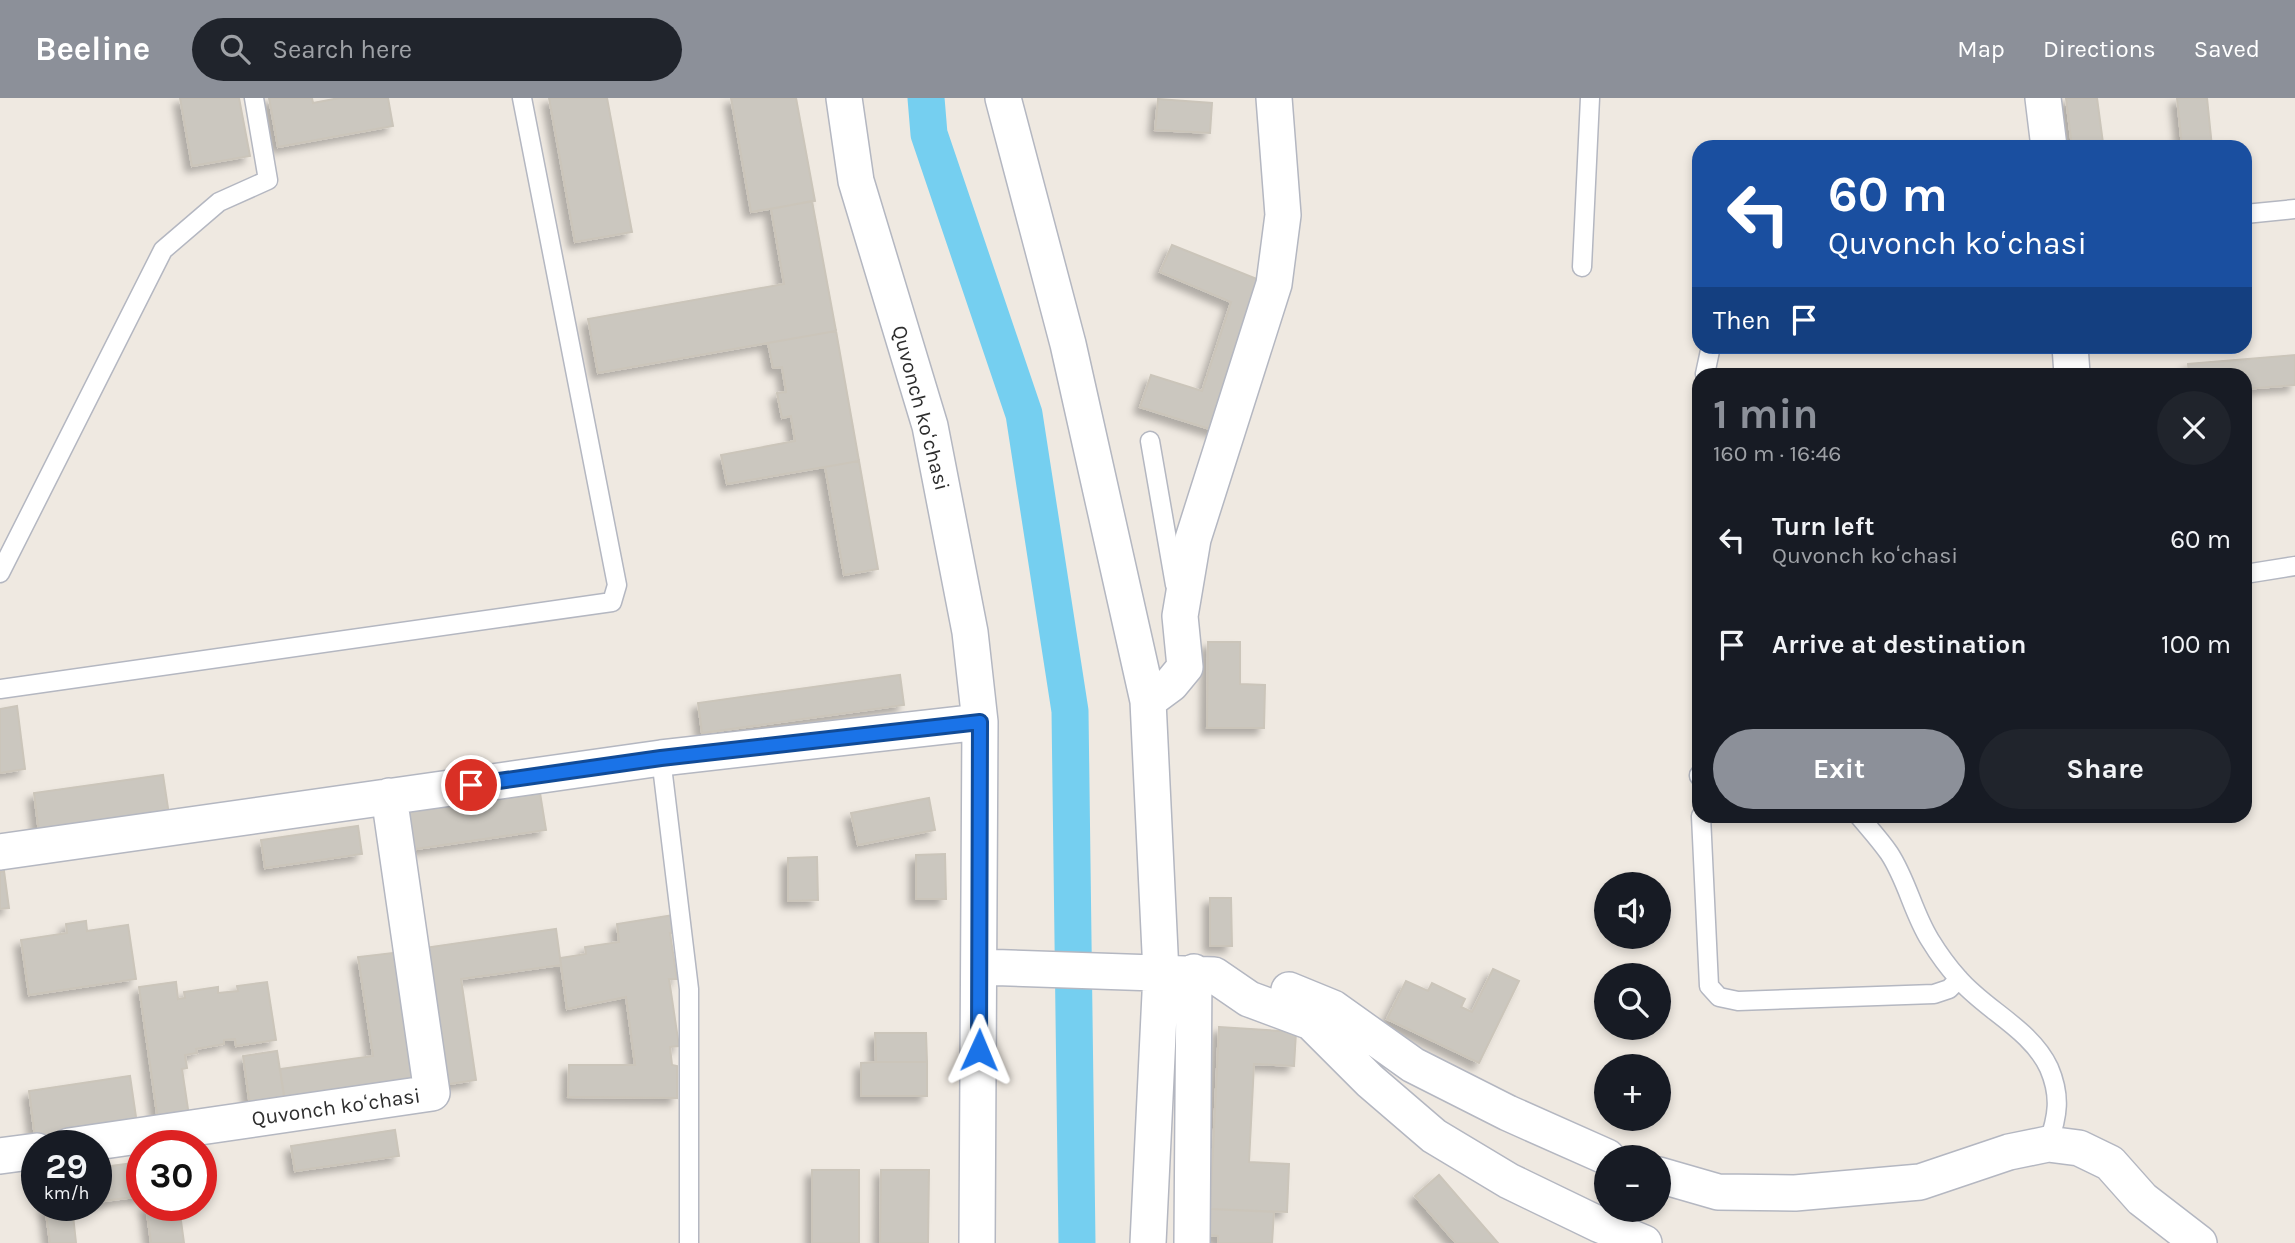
<!DOCTYPE html>
<html lang="en">
<head>
<meta charset="utf-8">
<style>
  body { margin:0; font-family:Karla,sans-serif; background:#20242c; color:#f1f3f6; height:100vh; display:flex; flex-direction:column; font-size:26px; white-space:nowrap }
  * { box-sizing:border-box; margin:0 }
  p { font-size:23px; color:#9ea1a6 }
  .icon { flex:none; width:38px; height:38px; fill:none; stroke:currentColor; stroke-width:2; stroke-linecap:round; stroke-linejoin:round }
  .map { position:relative; flex:1; overflow:hidden }
  .panel { position:absolute; left:1692px; top:270px; width:560px; height:455px; display:flex; flex-direction:column; background:#171b24; border-radius:21px; box-shadow:0 4px 10px #0003 }
  .panel>* { flex:none }
  .guide { position:absolute; left:1692px; top:42px; width:560px; height:214px; border-radius:21px; box-shadow:0 4px 10px #0003; background:#1a4fa0; color:#fff; overflow:hidden }
  .buttons { position:absolute; left:1594px; top:774px; display:grid; gap:14px }
  .buttons a { display:grid; place-items:center; width:77px; height:77px; border-radius:50%; background:#171b24; box-shadow:0 4px 10px #0003; font-size:35px }
  .speed { position:absolute; left:21px; top:1032px; display:flex; gap:14px; font-size:35px; font-weight:700; text-align:center }
  .speed>* { display:grid; place-content:center; width:91px; height:91px; border-radius:50%; background:#171b24; box-shadow:0 4px 10px #0003; line-height:1 }
  .speed small { font-size:18px; font-weight:400 }
  .speed .limit { border:10px solid #d22; background:#fff; color:#111 }
  .pin { position:absolute; display:grid; place-items:center; width:60px; height:60px; color:#fff; margin:-30px; border:4px solid #fff; border-radius:50%; box-shadow:0 2px 7px #0007 }
  .me { position:absolute; width:77px; margin:-38px; rotate:1deg; stroke-linejoin:round; filter:drop-shadow(0 0 5px #0008) }
  .turn { display:flex; align-items:center; gap:24px; height:147px; padding:0 21px; font-size:32px }
  .turn .icon { width:91px; height:91px; stroke-width:2.5 }
  .turn b { display:block; font-size:49px; line-height:60px }
  .then { display:flex; align-items:center; height:66px; padding:0 21px; background:#0003; gap:14px; font-size:26px }
  .round { display:grid; place-items:center; flex:none; width:74px; height:74px; border-radius:37px; background:#20242c }
  .head { display:flex; align-items:center; justify-content:space-between; height:119px; padding:0 21px }
  h1 { font-size:42px; font-weight:700; line-height:52px; color:#8c9099 }
  .primary-button { display:flex; gap:14px; margin-top:auto; padding:14px 21px }
  .primary-button a { flex:1; height:80px; border-radius:42px; background:#8c9099; color:#fff; font-size:28px; font-weight:700; line-height:80px; text-align:center }
  .primary-button a+a { background:#20242c; color:#f1f3f6 }
  ul { padding:0; list-style:none }
  li { display:flex; align-items:center; gap:21px; height:105px; padding:0 21px }
  li div { flex:1 }
  li b { display:block; font-size:26px }
  li em { font-style:normal }
  header { display:flex; align-items:center; gap:42px; box-sizing:border-box; height:98px; padding:0 35px; background:#8c9099; color:#fff }
  header strong { font-size:33px }
  nav { display:flex; gap:38px; margin-inline-start:auto; font-size:24px }
  .search { width:490px; height:63px; background:#20242c; display:flex; align-items:center; gap:18px; box-sizing:border-box; padding:0 24px; border-radius:38px; color:#9ea1a6; font-size:26px }
  .map>svg:first-child { display:block }
  .lines { fill:none; stroke-linecap:round; stroke-linejoin:round }
  .canal { stroke:#75cff0; stroke-width:37 }
  .building { fill:#cbc7bf; stroke:#cbc5ba; stroke-width:2; filter:url(#shadow) }
  .service-casing { stroke:#b4b7c1; stroke-width:21 }
  .minor-casing { stroke:#b4b7c1; stroke-width:38 }
  .service { stroke:#fff; stroke-width:18 }
  .minor { stroke:#fff; stroke-width:35 }
  .route-casing { stroke:#114b97; stroke-width:18 }
  .route { stroke:#1a73e8; stroke-width:12 }
  .labels { text-anchor:middle; stroke-width:5; stroke-linejoin:round; paint-order:stroke }
  .street-label { font-size:21px; fill:#2e2e2e; stroke:#fff }
</style>
</head>
<body>
<header>
<strong>Beeline</strong>
<div class="search"><svg class="icon" aria-label="search" viewBox="0 0 24 24"><circle cx="10" cy="10" r="6"/><path d="M15 15l6 6"/></svg>Search here</div>
<nav><a>Map</a><a>Directions</a><a>Saved</a></nav>
</header>
<div class="map">
<svg width="2295" height="1145" viewBox="0 0 2295 1145">
  <defs>
    <filter id="shadow"><feDropShadow dx="-6" dy="6" stdDeviation="3.5" flood-color="#0004"/></filter>
  </defs>
  <rect width="100%" height="100%" fill="#efe9e1"/>
  <g class="lines">
    <path class="canal" d="M926,0L929,36L1024,316L1070,613L1077,1145"/>
  </g>
  <path class="building" d="M180,0H239L250,58L192,68Z
    M269,0H312L313,5L339,0H388L393,28L278,49Z
    M549,0H607L632,134L575,144Z
    M731,0H796L815,103L751,114Z
    M2066,0H2097L2103,45L2072,49Z
    M2177,0H2207L2212,49H2182Z
    M1158,1L1212,5L1210,35L1155,32Z
    M812,103L836,233L598,275L588,221L784,186L771,111Z
    M1172,147L1267,185L1219,334L1140,309L1151,277L1202,293L1231,204L1160,174Z
    M836,233L859,363L727,386L721,357L795,343L791,318L782,320L777,295L786,294L782,269L773,270L768,245Z
    M2295,257V287L2245,291V276H2189L2188,266Z
    M859,363L878,471L844,477L825,369Z
    M1208,544H1240V586L1265,587L1264,630H1207Z
    M900,577L904,607L702,635L698,605Z
    M17,608L25,671L0,675V611Z
    M163,677L169,717L39,735L34,695Z
    M540,695L546,732L409,752L404,715Z
    M929,700L935,732L858,747L851,715Z
    M358,728L362,756L265,770L261,742Z
    M945,756L946,801H916V757Z
    M817,759L818,802L788,803V760Z
    M4,773L9,810L0,811V774Z
    M1210,800H1231L1232,848H1210Z
    M674,817L677,835H670L677,881H669L679,948L670,949L672,967L677,968V1000L568,999L569,967H635L626,899L567,911L560,860L586,856L585,849L619,844L617,826Z
    M86,823L87,833L128,827L136,881L29,897L21,842L67,835L66,826Z
    M556,831L561,867L461,881L476,982L443,987L424,850Z
    M401,854L420,990L286,1010L280,971L373,958L358,859Z
    M1493,871L1519,883L1479,965L1387,921L1406,883L1428,893L1432,885L1465,901L1461,909L1472,914Z
    M176,884L178,901L185,900L184,894L218,889V895L238,893L237,888L267,884L276,942L236,948L235,941L224,942V946L196,951L197,955L185,957L187,970L182,971L189,1018L158,1023L139,889Z
    M1219,929L1296,934L1294,968L1254,966L1249,1064L1289,1066L1287,1114L1210,1111Z
    M875,935H926L927,964H876Z
    M277,953L286,1011L251,1016L243,958Z
    M876,964H927V998H861V965Z
    M130,978L137,1026L35,1040L29,993Z
    M395,1032L399,1058L295,1073L291,1048Z
    M142,1064V1098L96,1104V1070Z
    M812,1072H859V1145H812Z
    M881,1072H929L928,1145H880Z
    M1439,1077L1498,1145H1456L1415,1098Z
    M45,1108H72L76,1145H50Z
    M146,1108H179L184,1145H151Z
    M1210,1111L1274,1114L1272,1145H1218V1138L1208,1137Z"/>
  <g class="lines">
    <defs>
      <path id="service" d="M2245,116L2295,111
        M1582,169L1590,0
        M1705,276L1711,248
        M1150,343L1175,487
        M0,475L163,152L219,104L268,82L254,0
        M2245,476L2295,468
        M0,591L612,504L617,487L522,0
        M661,660L689,891V1145
        M1699,677V678
        M1701,718L1709,888L1719,899L1738,903L1934,896L1949,891L1959,881
        M1859,718C1869,730 1880,742 1889,755C1907,782 1913,815 1930,842C1938,855 1948,869 1958,880C1985,912 2031,931 2049,970C2061,998 2058,1018 2048,1046"/>
      <path id="minor" d="M844,0L856,83L930,328L970,534L980,624L977,1145
        M1003,0L1068,246L1148,603L1161,875L1148,1145
        M2043,0L2049,49
        M2070,248L2072,276
        M1148,603L1171,586L1185,569L1180,518L1193,441L1274,186L1283,117L1274,0
        M0,754L661,660L980,624
        M980,869L1214,877L1249,901L1311,924L1370,983L1434,1038L1509,1083L1598,1126L1644,1145
        M1289,892L1333,910L1413,967L1508,1015L1607,1059
        M69,1048L432,995L389,698
        M0,1058L37,1053
        M1659,1077L1718,1094L1795,1095L1920,1084L2009,1054L2048,1046L2079,1050L2110,1065L2142,1101L2199,1145
        M1192,1145L1194,874"/>
    </defs>
    <use href="#service" class="service-casing"/>
    <use href="#minor" class="minor-casing"/>
    <use href="#service" class="service"/>
    <use href="#minor" class="minor"/>
  </g>
  <g class="lines">
    <defs>
      <path id="route" d="M471,687L661,660L980,624L979,952"/>
    </defs>
    <use href="#route" class="route-casing"/>
    <use href="#route" class="route"/>
  </g>
  <g class="labels">
    <g class="street-label">
      <text transform="translate(921 310) rotate(75)" y="7">Quvonch koʻchasi</text>
      <text transform="translate(336 1009) rotate(-8)" y="7">Quvonch koʻchasi</text>
    </g>
  </g>
</svg>
<div class="buttons">
<a><svg class="icon" aria-label="sound" viewBox="0 0 24 24"><path d="M4 9h4l5-4v14l-5-4H4zM17 9q2 3 0 6"/></svg></a>
<a><svg class="icon" aria-label="search" viewBox="0 0 24 24"><circle cx="10" cy="10" r="6"/><path d="M15 15l6 6"/></svg></a>
<a>+</a>
<a>−</a>
</div>
<div class="speed"><div>29<small>km/h</small></div><div class="limit">30</div></div>
<div class="pin" style="left:471px;top:687px;background:#d93025"><svg class="icon" aria-label="arrive" viewBox="0 0 24 24"><path d="M6 21V4h12l-3 4 3 4H6"/></svg></div>
<svg class="me" style="left:979px;top:952px" viewBox="-20 -20 40 40"><path d="M0-17L14 15 0 8-14 15z" fill="#1a73e8" stroke="#fff" stroke-width="4"/></svg>
<div class="guide">
<div class="turn"><svg class="icon" aria-label="left" viewBox="0 0 24 24"><path d="M17 20v-9H6M10 6l-5 5 5 5"/></svg><div><b>60 m</b>Quvonch koʻchasi</div></div>
<div class="then">Then<svg class="icon" aria-label="arrive" viewBox="0 0 24 24"><path d="M6 21V4h12l-3 4 3 4H6"/></svg></div>
</div>
<section class="panel">
<div class="head"><div><h1>1 min</h1><p>160 m · 16:46</p></div><a class="round"><svg class="icon" aria-label="close" viewBox="0 0 24 24"><path d="M6 6l12 12M18 6L6 18"/></svg></a></div>
<ul>
<li><svg class="icon" aria-label="left" viewBox="0 0 24 24"><path d="M17 20v-9H6M10 6l-5 5 5 5"/></svg><div><b>Turn left</b><p>Quvonch koʻchasi</p></div><em>60 m</em></li>
<li><svg class="icon" aria-label="arrive" viewBox="0 0 24 24"><path d="M6 21V4h12l-3 4 3 4H6"/></svg><div><b>Arrive at destination</b></div><em>100 m</em></li>
</ul>
<div class="primary-button"><a>Exit</a><a>Share</a></div>
</section>
</div>
</body>
</html>
